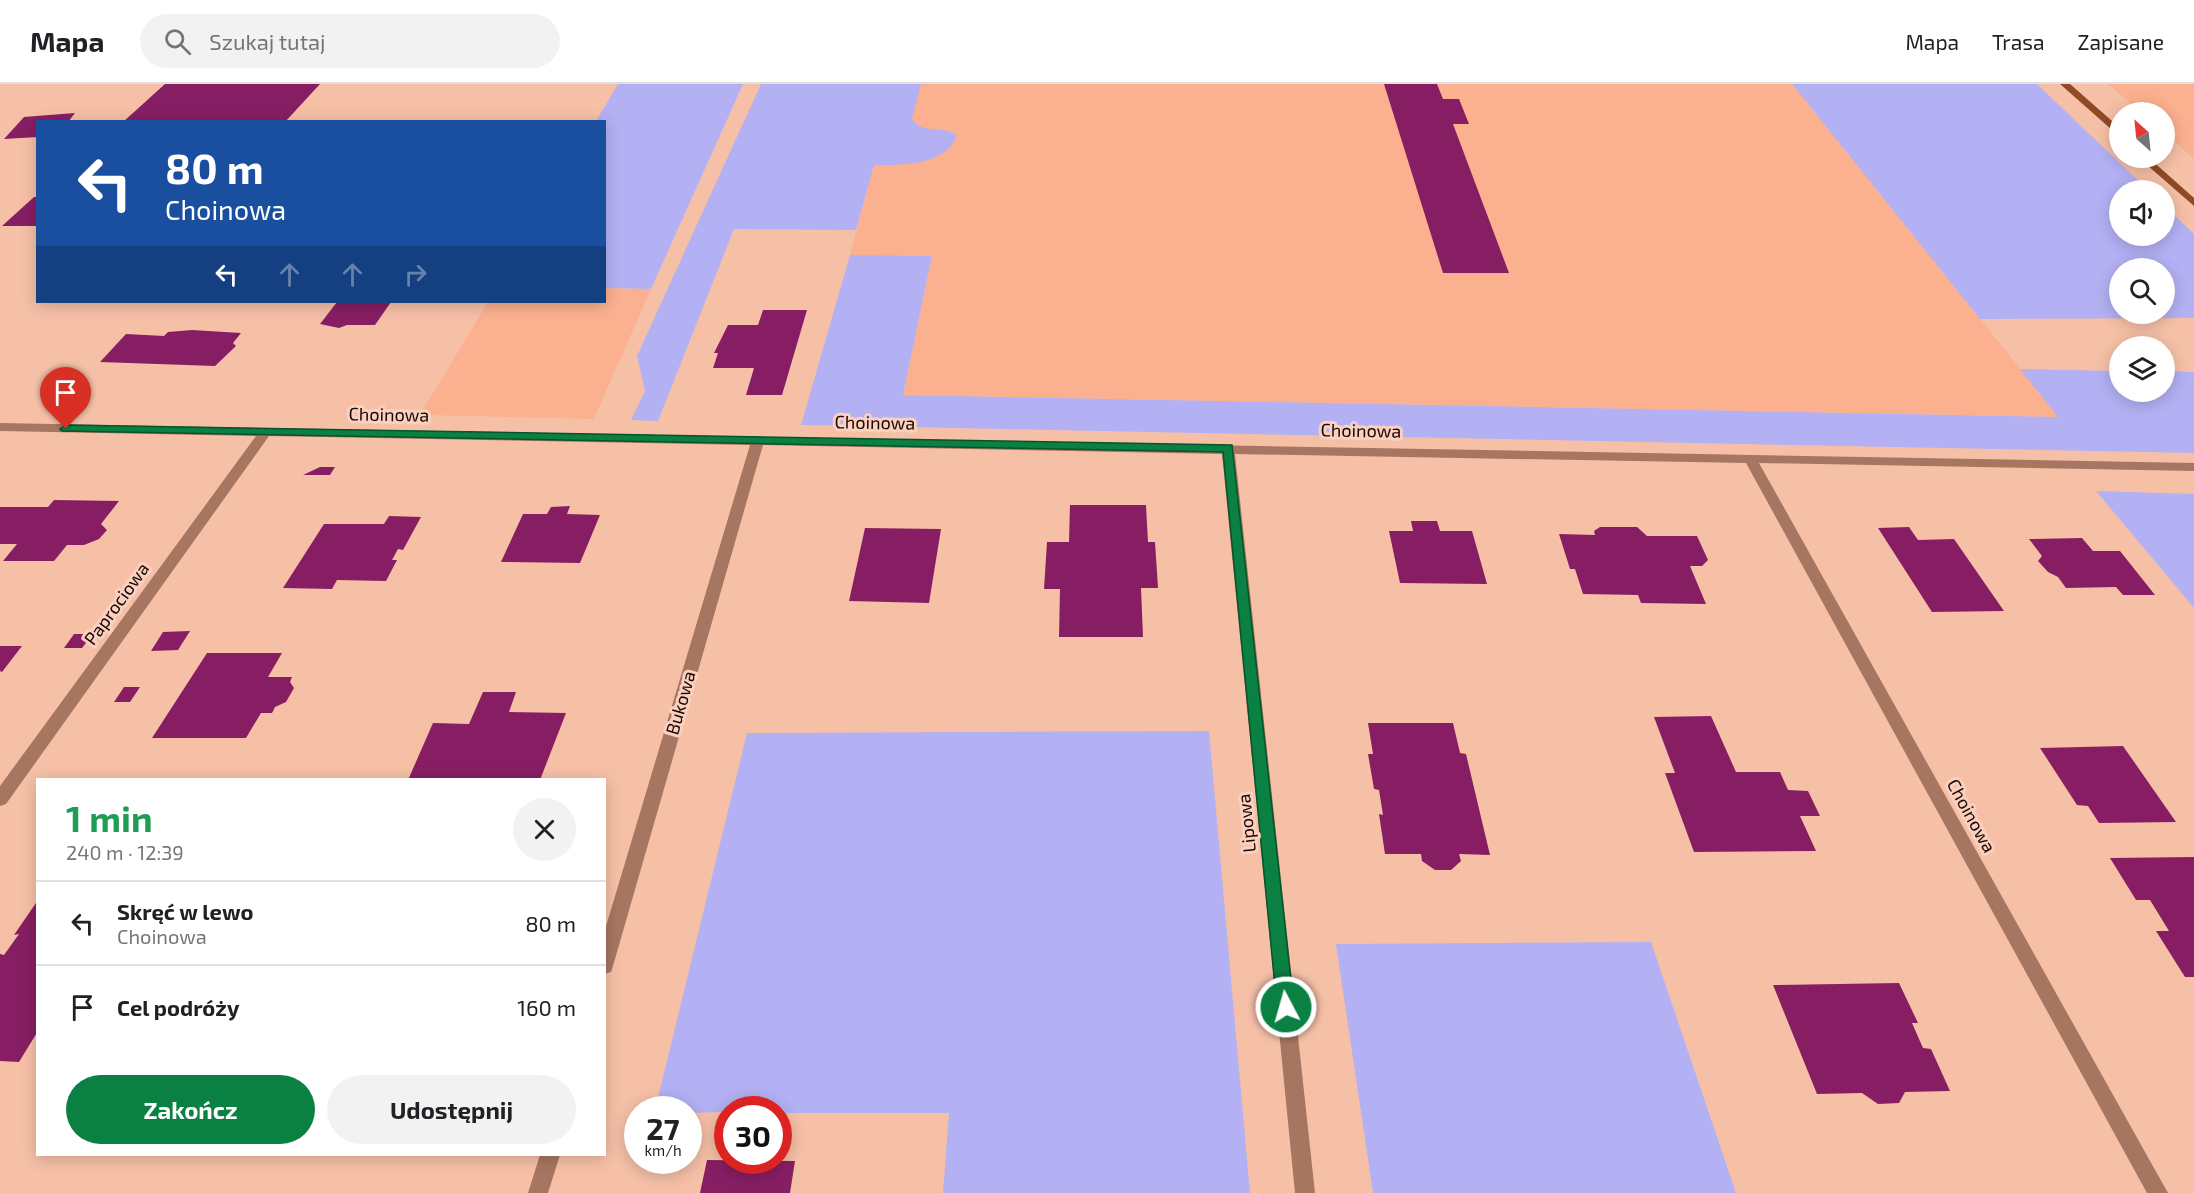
<!DOCTYPE html>
<html lang="pl">
<head>
<meta charset="utf-8">
<style>
  body { margin:0; font-family:"Exo 2",sans-serif; background:#f2f2f2; color:#202124; height:100vh; display:flex; flex-direction:column; font-size:22px; white-space:nowrap }
  * { box-sizing:border-box; margin:0 }
  p { font-size:20px; color:#757577 }
  .icon { flex:none; width:33px; height:33px; fill:none; stroke:currentColor; stroke-width:2; stroke-linecap:round; stroke-linejoin:round }
  .map { position:relative; flex:1; overflow:hidden }
  .sheet { position:absolute; left:36px; top:694px; width:570px; height:378px; display:flex; flex-direction:column; background:#fff; border-radius:0px; box-shadow:0 3px 15px #0003 }
  .sheet>* { flex:none }
  .banner { position:absolute; left:36px; top:36px; width:570px; height:183px; border-radius:0px; box-shadow:0 3px 15px #0003; background:#1a4fa0; color:#fff; overflow:hidden }
  .needle { width:39px; rotate:333deg }
  .buttons { position:absolute; left:2109px; top:18px; display:grid; gap:12px }
  .buttons a { display:grid; place-items:center; width:66px; height:66px; border-radius:50%; background:#fff; box-shadow:0 3px 15px #0003; font-size:30px }
  .speed { position:absolute; left:624px; top:1012px; display:flex; gap:12px; font-size:30px; font-weight:700; text-align:center }
  .speed>* { display:grid; place-content:center; width:78px; height:78px; border-radius:50%; background:#fff; box-shadow:0 3px 15px #0003; line-height:1 }
  .speed small { font-size:15px; font-weight:400 }
  .speed .limit { border:9px solid #d22; background:#fff; color:#111 }
  .pin { position:absolute; display:grid; place-items:center; width:51px; height:51px; color:#fff; margin:-62px -26px; border-radius:50% 50% 50% 0; rotate:-45deg; box-shadow:0 0 6px #0007 }
  .pin .icon { rotate:45deg }
  .me { position:absolute; width:66px; margin:-33px; rotate:354deg; stroke-linejoin:round; filter:drop-shadow(0 0 4px #0008) }
  .turn { display:flex; align-items:center; gap:21px; height:126px; padding:0 30px; font-size:27px }
  .turn .icon { width:78px; height:78px; stroke-width:2.5 }
  .turn b { display:block; font-size:42px; line-height:51px }
  .lanes { display:flex; align-items:center; height:57px; padding:0 30px; background:#0003; justify-content:center; gap:30px; direction:ltr }
  .lanes .off { opacity:.35 }
  .round { display:grid; place-items:center; flex:none; width:63px; height:63px; border-radius:32px; background:#f2f2f2 }
  .head { display:flex; align-items:center; justify-content:space-between; height:102px; padding:0 30px }
  h1 { font-size:36px; font-weight:700; line-height:45px; color:#1e9e55 }
  .primary-button { display:flex; gap:12px; margin-top:auto; padding:12px 30px }
  .primary-button a { flex:1; height:69px; border-radius:36px; background:#0b8043; color:#fff; font-size:24px; font-weight:700; line-height:69px; text-align:center }
  .primary-button a+a { background:#f2f2f2; color:#202124 }
  ul { padding:0; list-style:none }
  li { display:flex; align-items:center; gap:18px; height:84px; padding:0 30px; border-top:2px solid #e0e0e0 }
  li div { flex:1 }
  li b { display:block; font-size:22px }
  li em { font-style:normal }
  header { display:flex; align-items:center; gap:36px; box-sizing:border-box; height:84px; padding:0 30px; background:#fff; border-bottom:2px solid #e0e0e0 }
  header strong { font-size:28px }
  nav { display:flex; gap:33px; margin-inline-start:auto; font-size:21px }
  .search { width:420px; height:54px; background:#f2f2f2; display:flex; align-items:center; gap:15px; box-sizing:border-box; padding:0 21px; border-radius:33px; color:#757577; font-size:22px }
  .map>svg:first-child { display:block }
  .built { fill:#fbb18f }
  .green { fill:#b3b1f4; fill-rule:evenodd }
  .building { fill:#871e63 }
  .lines { fill:none; stroke-linecap:round; stroke-linejoin:round }
  .street { fill:#a77660; fill-rule:evenodd }
  .secondary { fill:#904a27; fill-rule:evenodd }
  .route { fill:#0b8043; stroke:#07532c; stroke-width:1.5 }
  .labels { text-anchor:middle; stroke-width:6; stroke-linejoin:round; paint-order:stroke }
  .street-label { font-size:18px; fill:#1a0500; stroke:#fad0be }
</style>
</head>
<body>
<header>
<strong>Mapa</strong>
<div class="search"><svg class="icon" aria-label="search" viewBox="0 0 24 24"><circle cx="10" cy="10" r="6"/><path d="M15 15l6 6"/></svg>Szukaj tutaj</div>
<nav><a>Mapa</a><a>Trasa</a><a>Zapisane</a></nav>
</header>
<div class="map">
<svg width="2194" height="1109" viewBox="0 0 2194 1109">
  <rect width="100%" height="100%" fill="#f6c0a7"/>
  <path class="built" d="M895,0H1792L2059,333L903,311L932,173L850,171Z
    M2108,0H2194V75L2165,49L2164,28H2141Z
    M605,204L651,205L594,335L420,331L488,218H604Z"/>
  <path class="green" d="M618,0H743L651,205L605,204L604,38L596,37Z
    M761,0H921L912,35C922,51 943,41 957,51C947,82 901,81 874,81L856,146L734,145L658,337L631,336L645,307L637,272Z
    M1792,0H2037L2148,106H2120V152H2164L2165,122L2194,150V234L1980,235ZM2120,184H2164V230H2120Z
    M850,171L932,172L903,311L2058,333L2020,285L2119,287L2120,308H2164L2165,287L2194,288V369L801,341Z
    M2096,407L2194,410V524Z
    M1209,647L1250,1109H943L949,1029H779L778,1026L689,1029L688,1026H655L747,649Z
    M1651,858L1736,1109H1373L1336,860Z"/>
  <path class="building" d="M165,0H320L285,38H123Z
    M1384,0H1437L1443,15H1459L1469,40H1453L1509,189H1443Z
    M75,29L68,38H38V53L4,55L24,33Z
    M34,113H38V142H2Z
    M337,218H391L375,241H347L339,244L320,240Z
    M763,226H807L782,311H746L754,284H713L718,269H714L728,241H758Z
    M192,246L241,249L233,259L236,262L215,282L100,278L126,250L164,252L168,248Z
    M320,383H335L330,391H303Z
    M54,416L119,417L101,440L107,446L99,455L84,461H67L54,477H3L17,460H0V423H48Z
    M1070,421H1146L1148,458H1155L1158,504H1141L1143,553H1059L1060,505H1044L1047,458H1069Z
    M570,422L567,430L600,431L580,479L501,478L523,430H547L551,423Z
    M389,432L421,433L403,466L398,465L392,476H397L386,497L337,496L332,505L283,504L324,440H384Z
    M1411,437H1437L1440,447H1472L1487,500L1400,499L1389,447H1413Z
    M1600,443H1637L1647,452H1697L1708,476L1702,482H1690L1706,520L1641,519L1638,511L1583,510L1575,485H1570L1559,450L1595,451L1594,447Z
    M1909,443L1918,456L1954,455L2004,527L1932,528L1878,444Z
    M865,444L941,445L929,519L849,517Z
    M2082,454L2093,467H2120L2155,511H2123L2116,503L2066,504L2058,493L2048,488L2038,477L2042,472L2029,455Z
    M190,547L178,566L151,567L163,548Z
    M74,550H93L82,564H64Z
    M0,562H22L2,588L0,587Z
    M207,569H282L268,593H292L290,598L294,604L286,618L275,623L272,629H261L246,654H152Z
    M124,603H140L130,618H114Z
    M483,608H516L509,628L566,629L540,696H408L433,639L469,640Z
    M1711,632L1736,688H1780L1788,706L1808,707L1820,732H1800L1816,767L1694,768L1665,689H1675L1654,633Z
    M1368,639H1453L1460,669L1466,670L1490,771L1459,770L1461,777L1451,786H1435L1422,777L1421,770H1385L1379,730L1383,731L1379,706L1374,705L1368,670H1373Z
    M2123,662L2176,738L2099,739L2088,722L2077,721L2040,664Z
    M2194,773V893H2185L2156,847H2169L2150,816H2136L2110,774Z
    M38,816V947L19,978L0,977V870L4,871L19,850L14,851Z
    M1899,899L1918,939H1912L1923,964L1931,965L1950,1007L1905,1008L1899,1019L1878,1020L1862,1009L1817,1010L1773,901Z
    M707,1076L795,1077L790,1109H700Z"/>
  <g class="lines">
    <path class="street" d="M0,339L2194,379V387L1759,379L2168,1109H2147L1746,379L1235,370L1315,1109H1295L1222,370L763,361L613,882L611,888L604,890V849L750,361L269,352L6,720L0,722V702L256,352L0,347Z
      M540,1071H560L548,1109H528Z"/>
    <path class="secondary" d="M2060,0H2070L2120,44V53Z
      M2139,74H2149L2194,114V122Z"/>
  </g>
  <path class="route" d="M66,341L1232,361L1294,923L1292,929L1286,931L1279,929L1277,923L1223,368L62,347L60,345Z"/>
  <g class="labels">
    <g class="street-label">
      <text transform="translate(389 331) rotate(1)" y="6">Choinowa</text>
      <text transform="translate(875 339) rotate(1)" y="6">Choinowa</text>
      <text transform="translate(1361 347) rotate(1)" y="6">Choinowa</text>
      <text transform="translate(117 520) rotate(-54)" y="6">Paprociowa</text>
      <text transform="translate(681 619) rotate(-74)" y="6">Bukowa</text>
      <text transform="translate(1971 732) rotate(61)" y="6">Choinowa</text>
      <text transform="translate(1247 739) rotate(-96)" y="6">Lipowa</text>
    </g>
  </g>
</svg>
<div class="buttons">
<a><svg class="needle" viewBox="-14 -14 28 28"><path d="M0-13l5 13h-10z" fill="#e53935"/><path d="M0 13l5-13h-10z" fill="#757577"/></svg></a>
<a><svg class="icon" aria-label="sound" viewBox="0 0 24 24"><path d="M4 9h4l5-4v14l-5-4H4zM17 9q2 3 0 6"/></svg></a>
<a><svg class="icon" aria-label="search" viewBox="0 0 24 24"><circle cx="10" cy="10" r="6"/><path d="M15 15l6 6"/></svg></a>
<a><svg class="icon" aria-label="layers" viewBox="0 0 24 24"><path d="M12 4l9 5-9 5-9-5zM3 14l9 5 9-5"/></svg></a>
</div>
<div class="speed"><div>27<small>km/h</small></div><div class="limit">30</div></div>
<div class="pin" style="left:66px;top:345px;background:#d93025"><svg class="icon" aria-label="arrive" viewBox="0 0 24 24"><path d="M6 21V4h12l-3 4 3 4H6"/></svg></div>
<svg class="me" style="left:1286px;top:923px" viewBox="-20 -20 40 40"><circle r="17" fill="#0b8043" stroke="#fff" stroke-width="3"/><path d="M0-11L8 9 0 5-8 9z" fill="#fff"/></svg>
<div class="banner">
<div class="turn"><svg class="icon" aria-label="left" viewBox="0 0 24 24"><path d="M17 20v-9H6M10 6l-5 5 5 5"/></svg><div><b>80 m</b>Choinowa</div></div>
<div class="lanes"><svg class="icon" aria-label="left" viewBox="0 0 24 24"><path d="M17 20v-9H6M10 6l-5 5 5 5"/></svg><svg class="icon off" aria-label="ahead" viewBox="0 0 24 24"><path d="M12 20V5M6 11l6-6 6 6"/></svg><svg class="icon off" aria-label="ahead" viewBox="0 0 24 24"><path d="M12 20V5M6 11l6-6 6 6"/></svg><svg class="icon off" aria-label="right" viewBox="0 0 24 24"><path d="M7 20v-9h11M14 6l5 5-5 5"/></svg></div>
</div>
<section class="sheet">
<div class="head"><div><h1>1 min</h1><p>240 m · 12:39</p></div><a class="round"><svg class="icon" aria-label="close" viewBox="0 0 24 24"><path d="M6 6l12 12M18 6L6 18"/></svg></a></div>
<ul>
<li><svg class="icon" aria-label="left" viewBox="0 0 24 24"><path d="M17 20v-9H6M10 6l-5 5 5 5"/></svg><div><b>Skręć w lewo</b><p>Choinowa</p></div><em>80 m</em></li>
<li><svg class="icon" aria-label="arrive" viewBox="0 0 24 24"><path d="M6 21V4h12l-3 4 3 4H6"/></svg><div><b>Cel podróży</b></div><em>160 m</em></li>
</ul>
<div class="primary-button"><a>Zakończ</a><a>Udostępnij</a></div>
</section>
</div>
</body>
</html>
